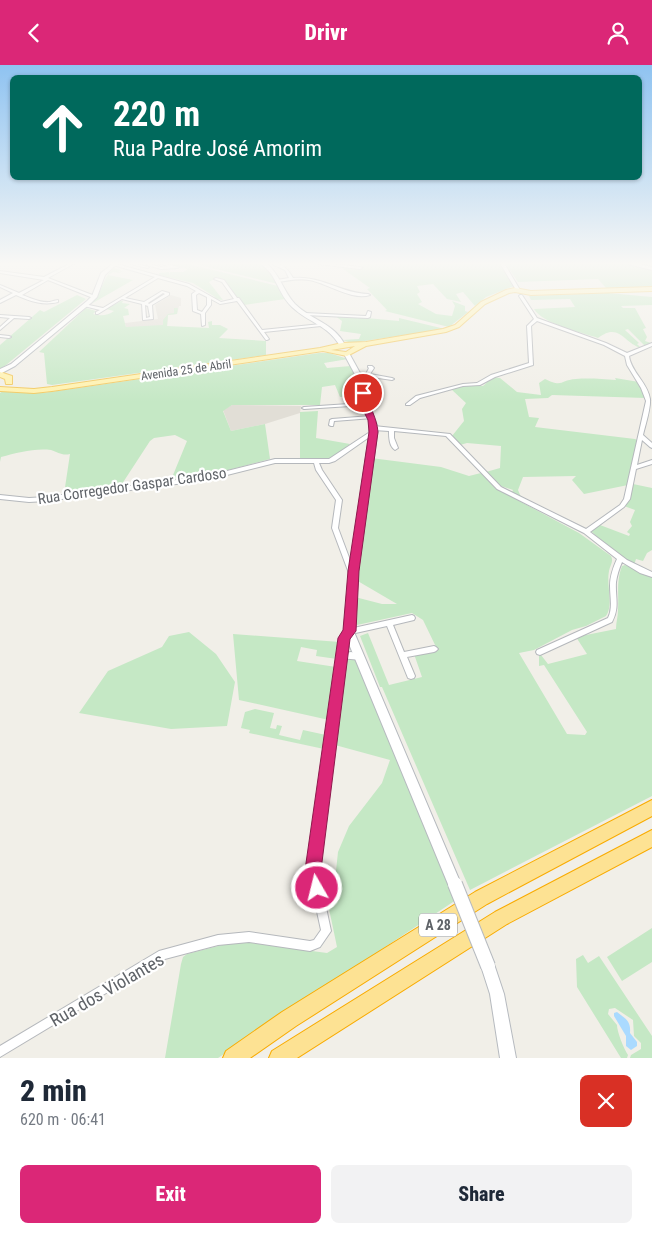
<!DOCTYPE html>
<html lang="en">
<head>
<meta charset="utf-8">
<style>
  body { margin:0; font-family:"Roboto Condensed",sans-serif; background:#f2f2f3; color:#1f2937; height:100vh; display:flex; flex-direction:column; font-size:19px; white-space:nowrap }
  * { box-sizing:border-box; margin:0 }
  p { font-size:16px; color:#747a83 }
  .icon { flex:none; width:28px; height:28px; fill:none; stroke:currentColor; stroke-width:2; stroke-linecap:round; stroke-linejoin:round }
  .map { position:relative; height:993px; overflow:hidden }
  .drawer { display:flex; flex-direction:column; background:#fff; flex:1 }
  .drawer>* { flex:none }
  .guide { position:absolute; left:10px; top:10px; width:632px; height:105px; border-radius:8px; box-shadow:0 1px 4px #0004; background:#00695c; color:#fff; overflow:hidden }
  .pin { position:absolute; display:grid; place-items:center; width:42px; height:42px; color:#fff; margin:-21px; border:2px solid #fff; border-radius:50%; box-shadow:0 1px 5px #0007 }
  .me { position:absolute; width:55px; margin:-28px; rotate:352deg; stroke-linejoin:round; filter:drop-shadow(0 0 4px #0008) }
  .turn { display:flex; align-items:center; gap:18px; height:105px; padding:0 20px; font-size:22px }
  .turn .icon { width:65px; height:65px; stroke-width:2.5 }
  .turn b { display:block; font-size:35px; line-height:42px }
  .round { display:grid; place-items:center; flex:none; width:52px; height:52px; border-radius:8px; background:#f2f2f3 }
  .summary { display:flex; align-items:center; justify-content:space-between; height:85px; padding:0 20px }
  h1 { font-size:30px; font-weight:800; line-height:38px }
  .action { display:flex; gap:10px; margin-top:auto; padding:10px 20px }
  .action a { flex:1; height:58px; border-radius:8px; background:#db2777; color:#fff; font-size:20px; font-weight:800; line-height:58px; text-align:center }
  .action a+a { background:#f2f2f3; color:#1f2937 }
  header { display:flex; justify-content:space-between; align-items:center; height:65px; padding:0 20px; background:#db2777; color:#fff; font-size:22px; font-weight:800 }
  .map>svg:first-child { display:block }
  .education { fill:#e1ded6 }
  .green { fill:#c5e8c5 }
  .water { fill:#aadaff }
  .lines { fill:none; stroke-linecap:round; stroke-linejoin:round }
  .street-casing { stroke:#b5b8bc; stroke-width:2 }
  .secondary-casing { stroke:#b6babf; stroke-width:2 }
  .primary-casing { stroke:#f2c960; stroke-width:2 }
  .highway-casing { stroke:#f9ab00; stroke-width:2 }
  .street { fill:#fff; fill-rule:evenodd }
  .secondary { fill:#fff; fill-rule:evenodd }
  .primary { fill:#fff2af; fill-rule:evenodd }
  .highway { fill:#fde293; fill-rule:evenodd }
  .secondary-bridge-casing { stroke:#b6babf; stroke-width:16; stroke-linecap:butt }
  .secondary-bridge { stroke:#fff; stroke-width:14 }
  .route { fill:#db2777; stroke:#8e194d }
  .labels { text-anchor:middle; stroke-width:4.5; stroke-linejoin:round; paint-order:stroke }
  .far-street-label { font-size:12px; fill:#5f6368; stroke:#fff }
  .shield { fill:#fff; stroke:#8f9295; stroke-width:1 }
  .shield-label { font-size:14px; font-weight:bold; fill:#5f6368 }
  .street-label { font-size:15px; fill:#5f6368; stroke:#fff }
  .near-street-label { font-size:18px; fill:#5f6368; stroke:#fff }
</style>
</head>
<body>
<header><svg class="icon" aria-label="back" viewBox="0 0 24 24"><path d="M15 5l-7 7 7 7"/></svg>Drivr<svg class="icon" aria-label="person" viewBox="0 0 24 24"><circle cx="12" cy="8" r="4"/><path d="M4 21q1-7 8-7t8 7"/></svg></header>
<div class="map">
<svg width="652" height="993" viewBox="0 0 652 993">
  <rect width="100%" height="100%" fill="#f1efe8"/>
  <path class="education" d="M171,230L181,233V241H179L177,249L168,250L167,262H126L125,258L158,254L155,240Z
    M232,340L301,341L300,348L265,359L231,366L223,345Z"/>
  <path class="green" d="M162,198H184L278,221L285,234L244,240L238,232H235L224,215L216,213L209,217L223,235L214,234L215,232L193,218L159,210V208L169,207L170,211V207H183L188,204Z
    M191,198H259L273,207L278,219Z
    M360,198H500L514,221L486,232L475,241L463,227L456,229L461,237L447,234L433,219L417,221L420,227L417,229L422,237L418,239L436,249L452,251L455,241L452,236L465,241V246L468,247L449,262L385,246L387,245L367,224L370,223L336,199L361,203Z
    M505,198H626L652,205V223L607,224L598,214L518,217Z
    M114,203L121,205L118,207L124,206L119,208L113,207L108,210L133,215L91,239C103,228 102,212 114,203Z
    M608,228L652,232V240L621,241L623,243H635L646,263L643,264L647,272L645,276L651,278L645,281L628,264L625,265L639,278L637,279L641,283C623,278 620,257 598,273C581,267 543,259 534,244L575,242L570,234L531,235L529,231Z
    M77,230L86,234L0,305V280L40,245L44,247Z
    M121,236H123L122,238L130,239L124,243L128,244L129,250L123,251L126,262L163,260V255L168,249L174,248V243H178L177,249L168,250L167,261L209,263L208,257L212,256V260H220L228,264L219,273L266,276V290L52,320L47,319L44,288L39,287L86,243L96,246L93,249C101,251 107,251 114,246L106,244Z
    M334,250L399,256V253L445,264L351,278L343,275L359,274L361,269L340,266L342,256Z
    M319,288H329L348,294L324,298L327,303L351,301L361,318L360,331L340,332L335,320L322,322L320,340H232L223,346L231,366L265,359L270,394L202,412L171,415L187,376L175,370L154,373L150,376L120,422L64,429L70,389C62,391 58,387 51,385C34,383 17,388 1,392L0,397V328L3,326L43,328Z
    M493,312L500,313L517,327L541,330L539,318L545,314C563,323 560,315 576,314C589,313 602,314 616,315L615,313L639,317L646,333L552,330L548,333L525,334L529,352L539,353L535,362L635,374L637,375L628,420L584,429L572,415L576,411L523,412L518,425L521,432L512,427L513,425L501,421L486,407L500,403L501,381L467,378L460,380L452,371L464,356L462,344L466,338L451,324L464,321H483Z
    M318,346L316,373L350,379L332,394L300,393V347Z
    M371,393L441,402L469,411L481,408L495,423L579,468L611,491C614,497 610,500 609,506C606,521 614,539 606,551L586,561L572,565L534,585L519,588L567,669L585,670L587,667L544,600L539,601V591L541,590L548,599L587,589L576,572L616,564C616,557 618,552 618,545C619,529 616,517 622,501L625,500L652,512V731L470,825L382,622H380L360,571L368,568L389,620L422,612L414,589L437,584L423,555L412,548L357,560L355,532L382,539H397L356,515Z
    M633,419L652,423V485L647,488L643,496L636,494L634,500L605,479L592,467V464L600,460L629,471L630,469L627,467L632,461L630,457L635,445L624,441L630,435Z
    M189,567L216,589L235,617L227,661L171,664L79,648L108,606L162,582L169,571Z
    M233,569L340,577L337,594L316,591L317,585L301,582L297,596L336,602L329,655L239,635Z
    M349,593L357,595L456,835L218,993H165L181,899L183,892L187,889L222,880L244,877L327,888L337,882L328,839L334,825L338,787L349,761L382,718L390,695L335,680L346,594Z
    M255,644L274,648L270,663L276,664L277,660L282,661L279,670L300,675L303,665L326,670L324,684L249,668L250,665L241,663L245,647Z
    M652,863V897L622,916L607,892Z
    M583,890L588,898L599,891L652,971V993H630L631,990L641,984V978L634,971L633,955L615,943L609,944L608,949L617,960C617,967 624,984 628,990L627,993H621L577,922L576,894Z"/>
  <path class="water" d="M617,947C626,954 631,956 630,968L637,977V981L631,985L626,981V971L614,951V948Z"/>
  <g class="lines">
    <defs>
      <path id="street" d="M71,198H75L48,213L95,231V233H93L48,215L22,230C31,233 40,238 50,237C53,236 56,235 58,235V237C43,241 30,236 16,230L0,238V235L13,228L0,222V220L19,228L44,215L0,208V206L44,212Z
        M113,198L189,219L221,237L234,234L222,217L214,214L216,213L224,215L237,233H239L262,265L321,259L323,260L321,261L264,267L269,274L267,275H266L237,236L220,239L211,234V240L205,248V260L202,261L201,249L193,246L192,229L196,226L187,221L158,213L125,233L144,237L162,226L169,228V230L152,240L153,254L143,255L142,239L122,234L98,249H96V247L100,245L84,241V239L103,243L155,212L113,200ZM163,228L165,229L149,239L148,238ZM199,228L207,232V240L202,247L197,245L196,230ZM145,240L148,241L150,252L146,253Z
        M128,198H133L149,202L147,203Z
        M156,198H161L179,202L177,203L161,204L147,200L149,199L161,202L169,201Z
        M272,198C282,198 288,204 293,213C320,210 341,228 368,229L370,230C352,236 327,218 309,215C298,213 287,216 277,217V215L289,213L285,205L272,199Z
        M317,198H324L360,202L362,203L360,204L319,199Z
        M500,198H504L520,225L519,226L516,225Z
        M520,230H522L537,253L606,278L627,288L652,278V281L629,291C631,307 648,318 650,334C651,343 645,361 643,370L652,378V383L650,382L642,375L637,400L652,395V399L636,404L630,434L624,442L590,467L627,495L652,507V512L640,508L622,497C619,504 617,510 616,517C615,532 620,542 612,557L540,590L537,589L536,587L537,585L608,553C613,543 610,532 610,521C610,511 613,503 617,494L584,468L497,424L446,371L394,366V373L398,383L395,385C389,381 389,372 389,366L374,365L371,363L374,361L450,369L501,422L586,464L620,440L624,434L646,336L641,323L627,300L625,291L604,280L537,256L531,261L533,300L495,312L480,320L463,321L420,333L410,340H406V339L416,331L463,319L477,318L491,310L529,298L527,261L534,254L519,231Z
        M368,246L371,247L370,252L368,253L305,250L303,249L305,248L366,251Z
        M0,250L29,252L31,253L29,254L14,253L0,265V262L10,253L0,252Z
        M0,270L9,271L11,272L9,273L0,272Z
        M368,301H372L374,303L370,309L392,313L394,314L392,315L358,310L356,309L358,308L366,309L369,303L368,302Z
        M364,338H366V340L304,344L302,343L304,342Z
        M371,351L373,352V353L334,356L333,361H331L329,360L330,355L332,354Z
        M373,365L376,367L375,368L335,396L329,398H319L322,405L342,435L338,463L356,511L355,513H351L350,511L332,463L336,435L316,405L314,398H275L207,415L46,436L29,437L0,434V430L29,433L46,432L207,411L275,394H329Z
        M412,550L414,551L415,553L414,555L393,560L404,587L434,581L436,582L438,584L436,586L434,587L407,592L415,611L414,613L411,614L408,613L387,561L351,569L347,574L346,588L351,587L363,590L364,592L363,594C358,596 351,593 345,594L318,805L331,866L320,882L310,886L249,877L218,880L161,895L0,992V981L159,886L218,870L249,867L310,876L314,875L321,865L308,805L341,573L347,565L349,564Z"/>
      <path id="secondary" d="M114,198H118L105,210L97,232L91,238L15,301L0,309V304L11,299L87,236L92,231L101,208Z
        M261,198H266C280,209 283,226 295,239C311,255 334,258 345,280L344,281H340C328,260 309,258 292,242C283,234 279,222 273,212C270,206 264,202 261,198Z
        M628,198H634L652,202V205L628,199Z
        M345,288H349L365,317L367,339L374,352L378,363L358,506L354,567L461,819L460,824L455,825L450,824L344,567L350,506L370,363L368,352L361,339L359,317L344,289Z
        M488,894L493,896L504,929L516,993H500L490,929L481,901L483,896Z"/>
      <path id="primary" d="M652,222V226L531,230L515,227L509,228L485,239L459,262L446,267L366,281L347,291L323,286L52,326L34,328L0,326V322L34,324L52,322L320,283L342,278L366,277L443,264L455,260L481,237L506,225L515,223L531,226ZM355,281L346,287L331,285Z
        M0,307L12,311V319H6L5,314L0,312Z"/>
      <path id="highway" d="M652,735V751L487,839L296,961L250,993H223L226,986L282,947L475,827Z
        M652,765V782L507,859L297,993H269L272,986L495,847Z"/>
    </defs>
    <use href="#street" class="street-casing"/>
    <use href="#secondary" class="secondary-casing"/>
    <use href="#primary" class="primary-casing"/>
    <use href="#highway" class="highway-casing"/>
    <use href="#street" class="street"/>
    <use href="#secondary" class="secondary"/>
    <use href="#primary" class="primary"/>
    <use href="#highway" class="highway"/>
    <defs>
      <path id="secondary-bridge" d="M455,819L488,901"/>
    </defs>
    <use href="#secondary-bridge" class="secondary-bridge-casing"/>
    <use href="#secondary-bridge" class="secondary-bridge"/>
  </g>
  <linearGradient id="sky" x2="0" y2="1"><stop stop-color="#8fc3f1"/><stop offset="0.59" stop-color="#f9f8f5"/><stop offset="1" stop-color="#f9f8f5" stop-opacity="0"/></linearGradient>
  <rect width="652" height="337" fill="url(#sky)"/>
  <path class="route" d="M360,326L367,328C369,342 377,353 378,367L359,506L356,566L350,574L321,805L326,823L323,829L317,832L311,829L305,805L338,573L343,565L348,506L369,367L368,355L360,339Z"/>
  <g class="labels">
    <g class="far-street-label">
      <text transform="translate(186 305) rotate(-8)" y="4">Avenida 25 de Abril</text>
    </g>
    <rect class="shield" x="419" y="848.5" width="38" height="23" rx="4"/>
    <g class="shield-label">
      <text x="438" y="865">A 28</text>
    </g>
    <g class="street-label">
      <text transform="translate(132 421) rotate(-8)" y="5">Rua Corregedor Gaspar Cardoso</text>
    </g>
    <g class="near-street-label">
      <text transform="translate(107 925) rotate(-30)" y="6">Rua dos Violantes</text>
    </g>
  </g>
</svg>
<div class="pin" style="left:363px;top:328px;background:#d93025"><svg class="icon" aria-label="arrive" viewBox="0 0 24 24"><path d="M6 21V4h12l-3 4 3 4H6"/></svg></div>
<svg class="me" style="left:317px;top:823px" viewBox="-20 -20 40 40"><circle r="17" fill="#db2777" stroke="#fff" stroke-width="3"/><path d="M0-11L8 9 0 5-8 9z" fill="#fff"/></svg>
<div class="guide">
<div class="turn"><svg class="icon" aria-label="ahead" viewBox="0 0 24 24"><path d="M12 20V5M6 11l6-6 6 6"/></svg><div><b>220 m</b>Rua Padre José Amorim</div></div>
</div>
</div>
<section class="drawer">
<div class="summary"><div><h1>2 min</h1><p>620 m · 06:41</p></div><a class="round" style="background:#d93025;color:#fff"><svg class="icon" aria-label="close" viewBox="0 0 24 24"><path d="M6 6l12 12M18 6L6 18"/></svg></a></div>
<div class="action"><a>Exit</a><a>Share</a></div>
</section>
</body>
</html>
